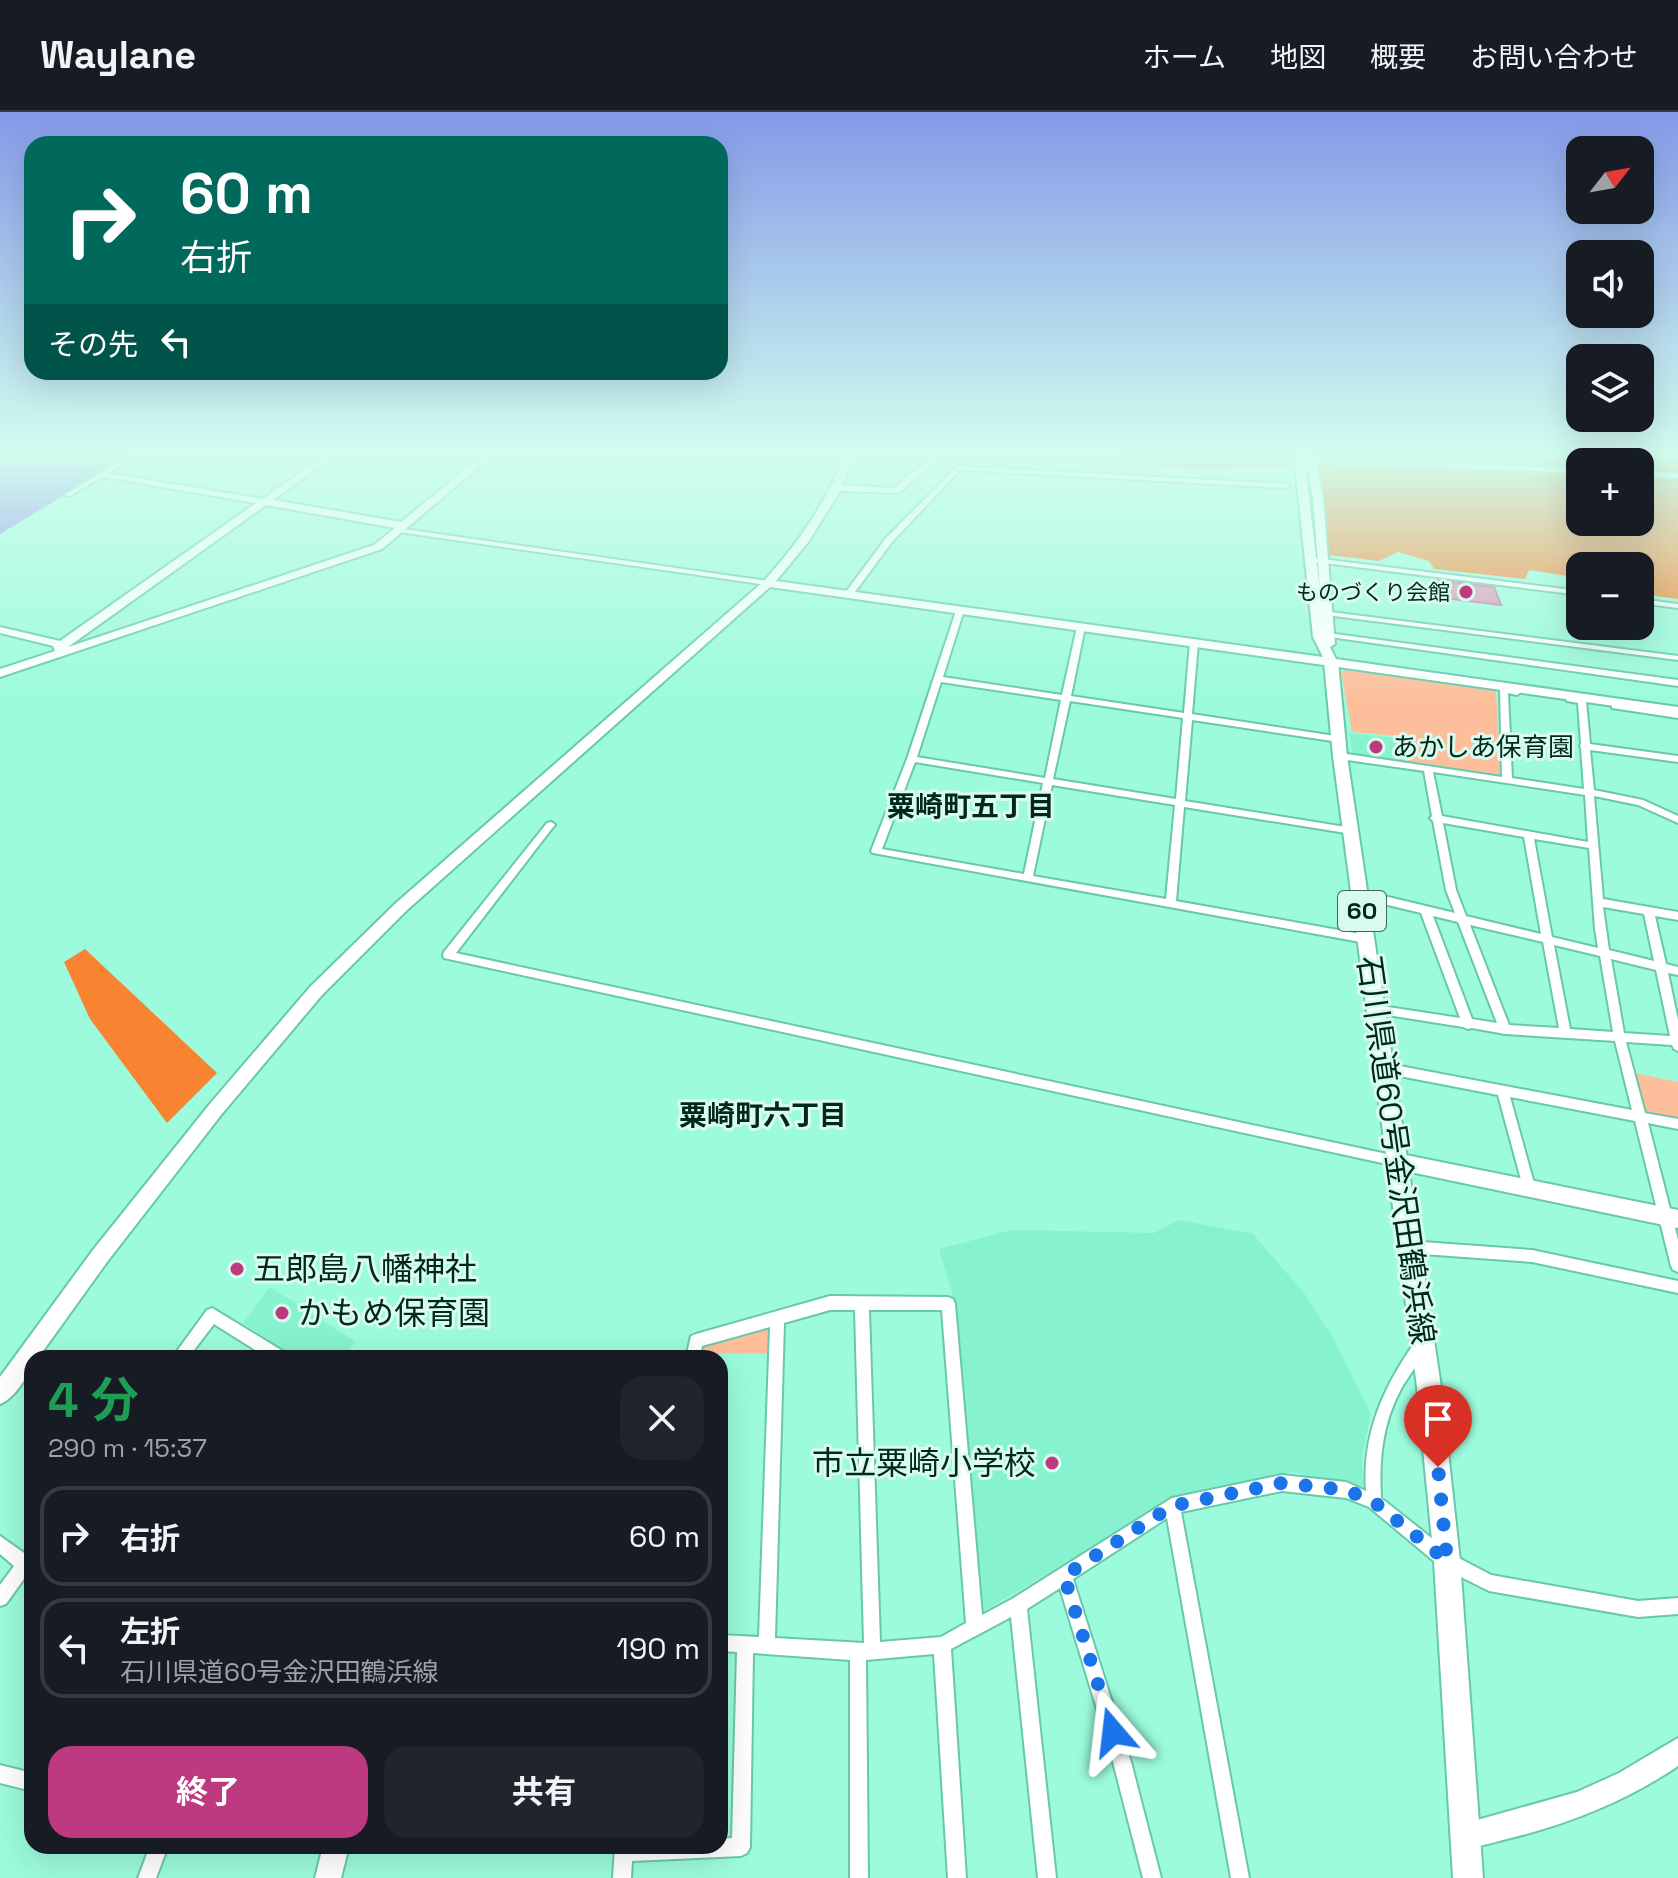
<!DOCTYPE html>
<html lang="ja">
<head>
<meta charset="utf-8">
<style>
  body { margin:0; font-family:"Space Grotesk","Noto Sans JP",sans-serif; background:#20242c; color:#f1f3f6; height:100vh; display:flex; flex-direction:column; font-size:30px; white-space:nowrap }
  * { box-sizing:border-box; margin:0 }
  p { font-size:26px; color:#9ea1a6 }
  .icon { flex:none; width:44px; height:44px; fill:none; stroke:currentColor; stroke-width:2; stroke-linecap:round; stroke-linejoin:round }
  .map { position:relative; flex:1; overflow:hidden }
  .details { position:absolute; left:24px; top:1238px; width:704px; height:504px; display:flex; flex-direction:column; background:#171b24; border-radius:24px; box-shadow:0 8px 32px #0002 }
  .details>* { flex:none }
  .top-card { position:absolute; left:24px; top:24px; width:704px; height:244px; border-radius:24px; box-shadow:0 8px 32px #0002; background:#00695c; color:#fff; overflow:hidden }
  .needle { width:52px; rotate:59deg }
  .tools { position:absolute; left:1566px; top:24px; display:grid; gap:16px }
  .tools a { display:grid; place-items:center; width:88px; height:88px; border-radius:16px; background:#171b24; box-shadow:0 8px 32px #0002; font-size:40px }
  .pin { position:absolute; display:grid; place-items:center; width:68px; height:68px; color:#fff; margin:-82px -34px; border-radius:50% 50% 50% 0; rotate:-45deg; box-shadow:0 0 8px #0007 }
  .pin .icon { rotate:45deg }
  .me { position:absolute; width:88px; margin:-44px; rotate:343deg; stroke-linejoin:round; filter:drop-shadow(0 0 6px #0008) }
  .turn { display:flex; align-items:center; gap:28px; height:168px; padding:0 24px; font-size:36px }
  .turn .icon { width:104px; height:104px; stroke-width:2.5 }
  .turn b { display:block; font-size:56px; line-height:68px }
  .then { display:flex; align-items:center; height:76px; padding:0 24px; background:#0003; gap:16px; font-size:30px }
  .round { display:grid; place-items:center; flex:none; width:84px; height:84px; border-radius:24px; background:#20242c }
  .summary { display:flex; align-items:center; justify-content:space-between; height:136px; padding:0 24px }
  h1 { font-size:48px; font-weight:700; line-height:60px; color:#1e9e55 }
  .action { display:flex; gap:16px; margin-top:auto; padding:16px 24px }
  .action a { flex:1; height:92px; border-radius:24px; background:#bd3a81; color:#fff; font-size:32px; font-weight:700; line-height:92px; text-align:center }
  .action a+a { background:#20242c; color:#f1f3f6 }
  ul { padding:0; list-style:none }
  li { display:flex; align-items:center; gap:24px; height:100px; margin:0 16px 12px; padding:0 8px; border:4px solid #363941; border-radius:24px }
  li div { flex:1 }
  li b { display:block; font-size:30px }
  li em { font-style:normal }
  header { display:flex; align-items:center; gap:48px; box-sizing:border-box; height:112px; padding:0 40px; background:#171b24; border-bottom:2px solid #363941 }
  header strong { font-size:38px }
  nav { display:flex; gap:44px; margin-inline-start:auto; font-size:28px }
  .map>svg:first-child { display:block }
  .built { fill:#87f2d0 }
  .green { fill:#fdbf9b }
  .forest { fill:#f88330; fill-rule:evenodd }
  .water { fill:#8e74e9 }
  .building { fill:#e295b8; stroke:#c77d9f; stroke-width:2 }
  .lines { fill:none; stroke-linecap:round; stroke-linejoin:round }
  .street-casing { stroke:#69c8ab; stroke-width:4 }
  .secondary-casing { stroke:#69c8ab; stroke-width:4 }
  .primary-casing { stroke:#69c8ab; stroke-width:4 }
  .street { fill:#fff; fill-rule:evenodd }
  .secondary { fill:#fff; fill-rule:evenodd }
  .primary { fill:#fff; fill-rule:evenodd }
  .route { stroke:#1a73e8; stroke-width:14; stroke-dasharray:0 25.2 }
  .poi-dot { fill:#bd3a81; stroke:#d8fbee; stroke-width:3 }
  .labels { text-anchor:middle; stroke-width:6; stroke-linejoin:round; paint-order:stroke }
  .far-poi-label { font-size:22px; fill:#00281d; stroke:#d8fbee; text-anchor:end }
  .shield { fill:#d8fbee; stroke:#41675c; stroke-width:2 }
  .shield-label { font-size:24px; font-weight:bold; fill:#00281d }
  .poi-label { font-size:26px; fill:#00281d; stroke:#d8fbee; text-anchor:start }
  .neighbourhood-label { font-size:28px; font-weight:bold; fill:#00281d; stroke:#d8fbee }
  .near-street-label { font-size:32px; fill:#00281d; stroke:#d8fbee }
  .near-poi-label { font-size:32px; fill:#00281d; stroke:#d8fbee; text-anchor:start }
</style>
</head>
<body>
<header>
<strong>Waylane</strong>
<nav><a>ホーム</a><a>地図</a><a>概要</a><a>お問い合わせ</a></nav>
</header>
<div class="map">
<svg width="1678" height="1766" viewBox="0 0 1678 1766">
  <rect width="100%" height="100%" fill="#9bfbdc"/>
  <path class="built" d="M1349,621L1399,626L1404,650L1353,644Z
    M1179,1108L1253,1122L1304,1181L1332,1224L1371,1302L1362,1344L1363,1376L1293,1360L1177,1384L979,1502L953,1184L939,1137L1012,1118L1154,1121Z
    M270,1175L356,1230L342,1246H296L243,1211Z"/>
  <path class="green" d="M1346,558L1496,579L1501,663L1408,649L1406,625L1352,620L1341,560Z
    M1635,961L1678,970V1007L1645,1001Z
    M765,1215L771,1218V1242L700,1241L704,1231Z"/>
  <path class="forest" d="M1123,343H1678V487L1640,482V454H1580V474L1573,465L1529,458L1525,467L1434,457L1429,449L1398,440L1379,449L1329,443L1319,356C1256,349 1182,370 1123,343ZM1580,350H1640V410H1580Z
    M85,837L217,961L167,1011L90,907L64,850Z"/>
  <path class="water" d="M0,343H131L0,422Z"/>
  <path class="building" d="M1435,468L1494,475L1501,493L1437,485Z"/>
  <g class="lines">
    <defs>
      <path id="street" d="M131,343H138L70,384L65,383Z
        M1311,346L1580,357V361L1309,349L1308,348Z
        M958,354L1287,372L1290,374L1287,376L960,358L892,430L852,484H846V480L886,426Z
        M1640,360L1678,362V366L1640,364Z
        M396,416L768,469L772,471L768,473L399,420H396Z
        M1313,446L1580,479V483L1316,450H1313Z
        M1640,487L1678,492V496L1640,491Z
        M957,496L964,498L943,565L1062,583L1077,515L1081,513L1085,515L1071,584L1184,601L1190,531L1194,529L1198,531L1192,602L1342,625V629L1339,630L1192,608L1185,689L1352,716L1357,719L1352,722L1184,695L1176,789L1366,823L1370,824L1371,827L1370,830L1366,831L873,741L871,739L907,647ZM941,570L1061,588L1045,666L917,645ZM1070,589L1183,606L1176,687L1053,667ZM915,650L1043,671L1024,762L882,737ZM1052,673L1175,693L1166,787L1033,764Z
        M1315,498L1678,544V548L1318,502L1314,500Z
        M1320,520L1678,568V574L1323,524H1320Z
        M1504,575L1520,578L1521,580L1517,583L1508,581L1512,666L1584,677L1581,636L1580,634L1581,632L1578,591L1567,589L1566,587L1570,584L1585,587L1586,589L1590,632L1678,644V650L1590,638L1594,678L1643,688L1678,704V711L1638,693L1594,684L1603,787L1678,800V808L1655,804L1666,852L1678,855V863L1668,861L1678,908V939L1674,937L1672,933L1626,930L1645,1001L1678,1007V1017L1648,1011L1678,1128V1160L1673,1158L1671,1154L1635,1009L1510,985L1535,1075L1533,1079L1529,1081L1525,1079L1523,1075L1498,983L1384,961L1380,959L1378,956L1380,953L1384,951L1632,998L1615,929L1505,922L1472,916L1468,917L1463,915L1375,901L1371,900L1369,897L1371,894L1375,893L1460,906L1421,801L1355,785L1354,782L1355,779L1359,778L1455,801L1446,778L1433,709L1430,706L1432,704L1424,659L1340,647L1336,644L1340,641L1502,665L1500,578ZM1433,660L1585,683L1588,730L1442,704ZM1443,711L1524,725L1541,822L1466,804L1456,778ZM1534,727L1589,736L1595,817L1598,836L1552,825ZM1603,795L1644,802L1654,849L1609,838ZM1433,804L1458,810L1497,911L1472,907ZM1470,813L1543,830L1559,916L1509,913ZM1554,833L1600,844L1613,920L1570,917ZM1611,847L1656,858L1670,924L1624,921Z
        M1615,591L1678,600V606L1612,596V592Z
        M550,710L553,711L555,713L553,715L456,841L1396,1044L1400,1045L1402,1049L1400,1053L1396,1054L444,846L443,843L444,840L547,711Z
        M1409,1129L1532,1138L1678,1169V1181L1532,1150L1409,1141L1404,1139L1402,1135L1404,1131Z
        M830,1184L948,1185L953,1187L955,1192L982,1503L1012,1487L1172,1386L1282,1363L1346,1370L1366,1379C1362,1322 1383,1276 1415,1230L1420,1228L1425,1230L1427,1235C1420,1250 1409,1263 1401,1277C1382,1312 1379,1348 1381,1386L1453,1443L1491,1463L1638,1489L1678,1486V1502L1638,1505L1489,1479L1441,1455L1369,1395L1346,1386L1282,1379L1181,1400L1249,1766H1231L1167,1406L1073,1467L1131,1650L1161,1766H1143L1113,1650L1060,1476L1027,1497L1056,1766H1038L1011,1505L951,1537L966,1766H948L934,1542L866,1548L868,1766H850V1548L753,1541L750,1735L747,1741L741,1744L632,1749L631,1766H613L615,1734H720V1727L732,1726L737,1540L720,1539V1523C734,1524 746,1524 759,1525L770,1215L702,1234L700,1246H686L691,1224L696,1222ZM830,1198H855L864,1531L775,1526L784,1211ZM869,1198H942L966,1511L941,1525L880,1530Z
        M212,1196L286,1241L288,1246H268L214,1212L188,1246H172L207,1198Z
        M0,1424L24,1441L26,1437L32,1435V1466L26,1464L6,1492L0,1494V1473L14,1454L0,1442Z
        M0,1653L32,1661V1679L0,1671Z
        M150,1734H168L156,1766H138Z"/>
      <path id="secondary" d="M325,343H336L273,388L401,410L483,343H493L382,437L0,565V557L55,539L53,534L0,521V515L60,529L256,391L103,365L98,362L100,360L263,387ZM266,393L395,416L374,433L68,535Z
        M791,343H803L798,346Z
        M845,343H854L842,373L894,376L932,343H942L899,381L840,379L809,429L776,469L1323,545L1313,525L1294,343H1304L1320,479L1313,386L1305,345L1312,343L1315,345L1323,386L1335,532L1330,535L1336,547L1678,595V603L770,475L406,799L322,883L221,1003L107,1150L38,1246H32C32,1261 14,1287 0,1292V1265L93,1138L209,993L310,875L396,791L764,469C799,430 826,391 845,343Z
        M1396,1041L1678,1098V1116L1396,1057L1390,1055L1387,1049L1390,1043Z
        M1678,1626V1654C1625,1690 1566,1713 1503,1728C1488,1732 1471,1738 1456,1732L1452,1723L1456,1714L1577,1680L1619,1661Z
        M323,1734H349L341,1766H315Z"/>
      <path id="primary" d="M1331,546L1338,550L1347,644L1441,1275L1460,1449L1483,1766H1453L1434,1449L1417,1275L1333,644L1324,550Z"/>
    </defs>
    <use href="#street" class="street-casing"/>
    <use href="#secondary" class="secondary-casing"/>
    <use href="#primary" class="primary-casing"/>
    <use href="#street" class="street"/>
    <use href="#secondary" class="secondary"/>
    <use href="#primary" class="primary"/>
  </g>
  <linearGradient id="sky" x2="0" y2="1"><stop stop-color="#849ae8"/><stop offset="0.58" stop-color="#d2fdef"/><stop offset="1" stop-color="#d2fdef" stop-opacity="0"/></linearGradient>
  <rect width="1678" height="590" fill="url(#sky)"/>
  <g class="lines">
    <path class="route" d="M1113,1620L1064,1464L1172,1394L1282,1371L1346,1378L1374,1390L1447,1449L1438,1355"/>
  </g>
  <g class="poi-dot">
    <circle cx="1466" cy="480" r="8"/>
    <circle cx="1376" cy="635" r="8"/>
    <circle cx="237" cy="1157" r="8"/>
    <circle cx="282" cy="1201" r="8"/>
    <circle cx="1052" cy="1351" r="8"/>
  </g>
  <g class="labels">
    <g class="far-poi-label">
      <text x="1450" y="488">ものづくり会館</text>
    </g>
    <rect class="shield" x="1338" y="779" width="48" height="40" rx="6"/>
    <g class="shield-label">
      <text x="1362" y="807">60</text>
    </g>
    <g class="poi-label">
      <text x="1392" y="644">あかしあ保育園</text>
    </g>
    <g class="neighbourhood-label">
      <text x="971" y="704">粟崎町五丁目</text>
      <text x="763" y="1013">粟崎町六丁目</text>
    </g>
    <g class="near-street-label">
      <text transform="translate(1396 1038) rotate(82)" y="11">石川県道60号金沢田鶴浜線</text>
    </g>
    <g class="near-poi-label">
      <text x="253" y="1168">五郎島八幡神社</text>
      <text x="298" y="1212">かもめ保育園</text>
      <text x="1036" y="1362" text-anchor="end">市立粟崎小学校</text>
    </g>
  </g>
</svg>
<div class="tools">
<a><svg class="needle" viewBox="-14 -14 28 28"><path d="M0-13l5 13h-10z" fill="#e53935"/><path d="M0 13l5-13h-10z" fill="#9ea1a6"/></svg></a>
<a><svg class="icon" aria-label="sound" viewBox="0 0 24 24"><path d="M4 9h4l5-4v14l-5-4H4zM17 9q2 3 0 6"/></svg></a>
<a><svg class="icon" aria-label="layers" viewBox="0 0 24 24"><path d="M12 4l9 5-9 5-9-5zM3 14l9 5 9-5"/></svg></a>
<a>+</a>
<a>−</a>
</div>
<div class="pin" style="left:1438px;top:1355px;background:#d93025"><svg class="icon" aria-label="arrive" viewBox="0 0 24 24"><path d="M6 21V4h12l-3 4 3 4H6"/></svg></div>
<svg class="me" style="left:1113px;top:1620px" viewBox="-20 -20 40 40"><path d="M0-17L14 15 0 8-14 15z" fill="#1a73e8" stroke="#fff" stroke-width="4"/></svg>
<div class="top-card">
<div class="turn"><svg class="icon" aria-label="right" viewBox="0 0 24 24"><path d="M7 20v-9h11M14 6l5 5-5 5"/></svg><div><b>60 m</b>右折</div></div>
<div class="then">その先<svg class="icon" aria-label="left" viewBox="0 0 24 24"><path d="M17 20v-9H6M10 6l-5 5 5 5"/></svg></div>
</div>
<section class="details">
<div class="summary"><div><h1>4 分</h1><p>290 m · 15:37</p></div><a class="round"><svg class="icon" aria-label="close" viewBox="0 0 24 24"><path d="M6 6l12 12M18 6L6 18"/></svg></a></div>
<ul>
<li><svg class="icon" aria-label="right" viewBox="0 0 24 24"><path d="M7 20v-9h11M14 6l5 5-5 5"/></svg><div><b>右折</b></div><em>60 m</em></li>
<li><svg class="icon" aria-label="left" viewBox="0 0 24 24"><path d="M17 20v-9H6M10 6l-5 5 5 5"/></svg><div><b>左折</b><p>石川県道60号金沢田鶴浜線</p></div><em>190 m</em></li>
</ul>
<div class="action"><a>終了</a><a>共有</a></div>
</section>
</div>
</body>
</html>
